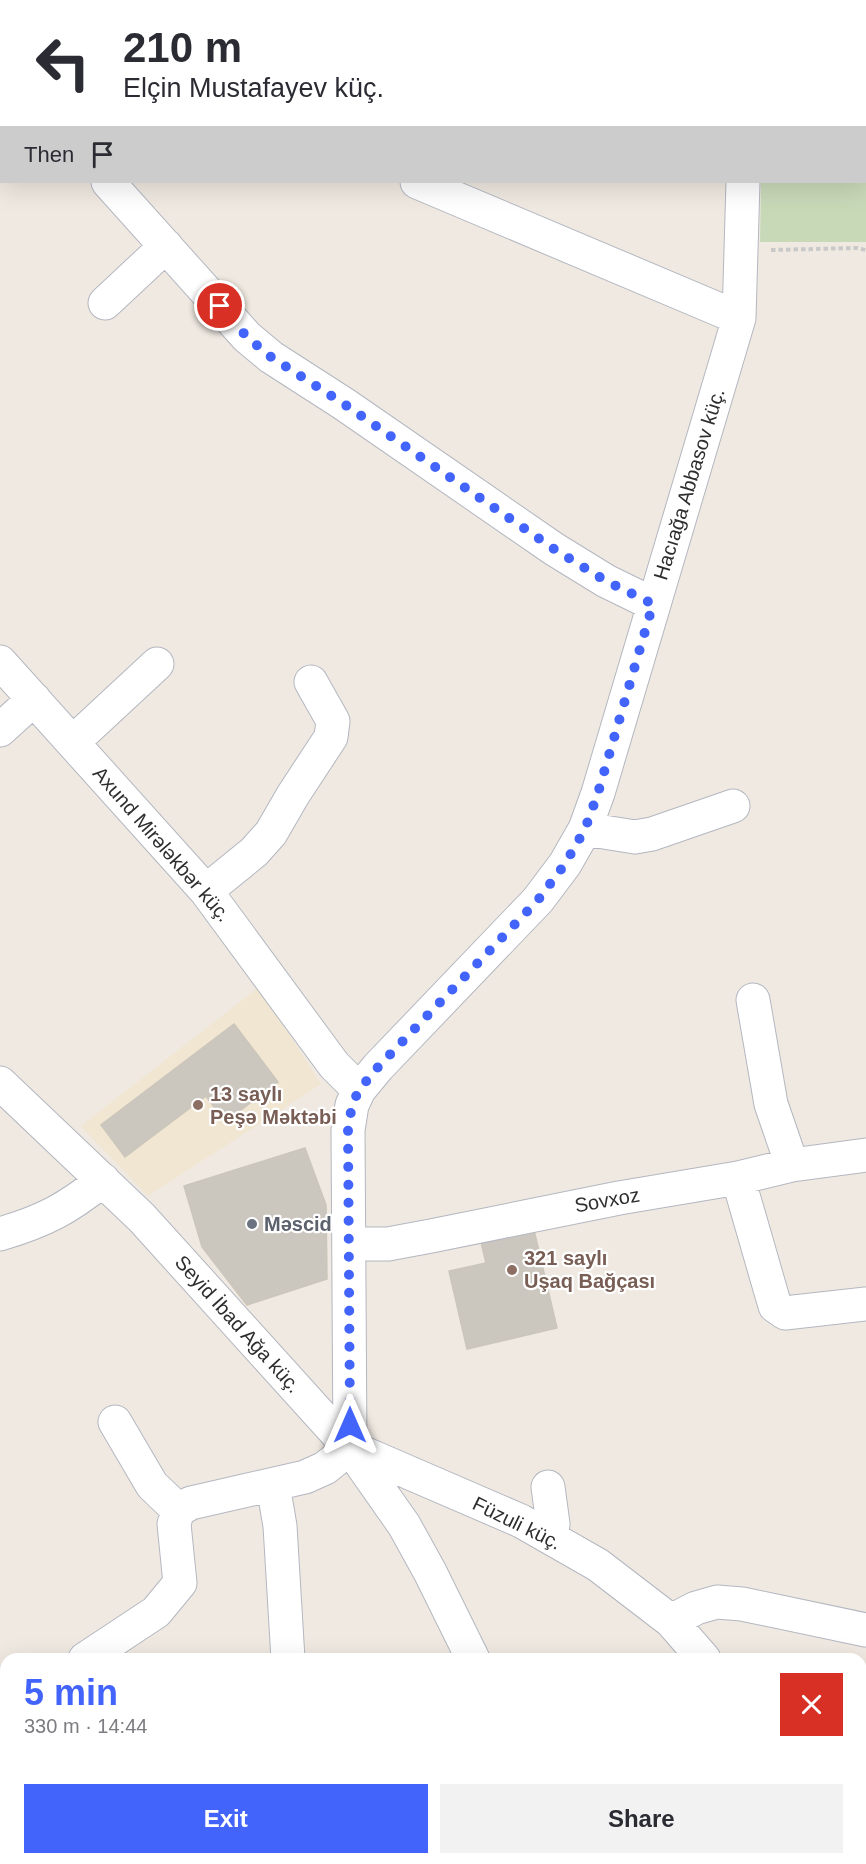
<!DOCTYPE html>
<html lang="en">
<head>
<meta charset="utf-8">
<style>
  body { margin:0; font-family:Arial,sans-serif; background:#f2f2f3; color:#2b2b33; height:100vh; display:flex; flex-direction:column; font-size:22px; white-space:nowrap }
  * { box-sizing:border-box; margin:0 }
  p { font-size:20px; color:#7c7c81 }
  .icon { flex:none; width:33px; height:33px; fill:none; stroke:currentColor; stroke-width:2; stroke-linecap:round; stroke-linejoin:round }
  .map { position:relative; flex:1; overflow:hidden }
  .drawer { position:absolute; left:0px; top:1653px; width:867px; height:212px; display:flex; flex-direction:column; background:#fff; border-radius:18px 18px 0 0; box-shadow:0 6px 24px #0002 }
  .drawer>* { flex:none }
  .hud { position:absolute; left:0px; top:0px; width:867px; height:183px; box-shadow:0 6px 24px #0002; background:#fff; color:#2b2b33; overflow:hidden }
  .pin { position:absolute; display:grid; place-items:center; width:51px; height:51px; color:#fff; margin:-26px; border:3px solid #fff; border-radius:50%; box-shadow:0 2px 6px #0007 }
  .me { position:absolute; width:66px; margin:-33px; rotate:0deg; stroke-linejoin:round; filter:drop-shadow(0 0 4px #0008) }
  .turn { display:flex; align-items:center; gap:21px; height:126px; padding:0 24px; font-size:27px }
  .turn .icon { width:78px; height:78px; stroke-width:2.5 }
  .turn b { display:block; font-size:42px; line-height:51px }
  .then { display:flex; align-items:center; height:57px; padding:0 24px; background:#0003; gap:12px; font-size:22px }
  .round { display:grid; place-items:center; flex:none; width:63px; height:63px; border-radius:0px; background:#f2f2f3 }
  .headline { display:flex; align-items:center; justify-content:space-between; height:102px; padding:0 24px }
  h1 { font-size:36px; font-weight:700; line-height:45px; color:#4264fb }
  .primary-button { display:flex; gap:12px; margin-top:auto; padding:12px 24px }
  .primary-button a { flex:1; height:69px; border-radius:0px; background:#4264fb; color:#fff; font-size:24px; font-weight:700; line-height:69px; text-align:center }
  .primary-button a+a { background:#f2f2f3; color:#2b2b33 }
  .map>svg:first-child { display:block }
  .education { fill:#f0e6d1 }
  .cemetery { fill:#c8d9b8 }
  .building { fill:#cbc7bf; stroke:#cbc5ba; stroke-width:1.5 }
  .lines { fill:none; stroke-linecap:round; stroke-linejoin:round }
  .minor-casing { stroke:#b4b7c1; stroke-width:35 }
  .path { stroke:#c9c9c9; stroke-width:4; stroke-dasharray:4.5 3; stroke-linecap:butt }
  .minor { stroke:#fff; stroke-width:33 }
  .route { stroke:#4264fb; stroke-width:10; stroke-dasharray:0 18 }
  .education-dot { fill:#8d6e63; stroke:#fff; stroke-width:2 }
  .worship-dot { fill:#6b7280; stroke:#fff; stroke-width:2 }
  .labels { text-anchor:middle; stroke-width:4.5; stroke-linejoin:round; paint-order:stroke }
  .street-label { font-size:20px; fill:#2e2e2e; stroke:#fff }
  .education-label { font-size:20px; font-weight:bold; fill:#785e54; stroke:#fff; text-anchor:start }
  .worship-label { font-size:20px; font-weight:bold; fill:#5b616d; stroke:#fff; text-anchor:start }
</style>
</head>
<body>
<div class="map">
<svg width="866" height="1864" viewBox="0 0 866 1864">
  <rect width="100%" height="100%" fill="#efe9e1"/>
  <path class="education" d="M259,987L321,1084L148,1196L81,1126Z"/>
  <path class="cemetery" d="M775,0H866V242H760L761,182H866V2L775,1Z"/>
  <path class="building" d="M234,1024L278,1082L225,1122L206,1096L125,1157L101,1125Z
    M305,1148L326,1205L327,1279L247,1305L202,1247L184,1186Z
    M534,1230L557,1328L467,1349L449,1271L486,1263L481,1242Z"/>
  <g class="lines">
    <defs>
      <path id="minor" d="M514,0V2
        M751,2V0
        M0,56L2,58
        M0,124L2,122
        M108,182L247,337L271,357L344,404L554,549L606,581L653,604
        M417,182L739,318
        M105,303L166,246
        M0,662L206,891L334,1065L359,1090
        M0,730L34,699
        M73,742L157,664
        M585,829L635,837L652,834L733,806
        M206,891L254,852L271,833L293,795L331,737L333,721L311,682
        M753,1000L771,1104L792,1165
        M0,1083L142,1218L350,1448L404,1525L430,1572L473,1659
        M738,1178L775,1306L785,1313L866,1304
        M0,1234C44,1221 67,1209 103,1180
        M349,1244H388L431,1236L619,1198L738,1178L792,1165L866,1155
        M115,1422L152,1485L178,1510
        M350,1448L348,1130L352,1105L359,1090L378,1067L538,900L565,864L585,829L598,793L739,318L743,182
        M352,1448L521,1521L598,1565L671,1621L704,1659
        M273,1485L280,1526L288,1659
        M548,1487L553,1524L551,1538
        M671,1621L696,1608L717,1602L742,1604L866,1630
        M85,1659L156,1612L180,1583L174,1524L178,1510L191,1503L305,1477L325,1468L350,1448
        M0,1710L6,1707
        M861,1856L866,1863
        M254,1858L258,1864
        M565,1858L567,1864
        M194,1864L195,1858"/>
    </defs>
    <use href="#minor" class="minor-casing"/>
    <path class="path" d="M771,250L857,248L866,250"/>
    <use href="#minor" class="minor"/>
  </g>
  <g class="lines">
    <path class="route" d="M220,306L247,337L271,357L344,404L554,549L606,581L653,604L598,793L585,829L565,864L538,900L378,1067L359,1090L352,1105L348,1130L350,1425"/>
  </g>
  <g class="education-dot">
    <circle cx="198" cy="1105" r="6"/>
    <circle cx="512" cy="1270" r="6"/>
  </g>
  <circle class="worship-dot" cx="252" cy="1224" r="6"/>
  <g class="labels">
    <g class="street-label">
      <text transform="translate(689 484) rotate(-73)" y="7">Hacıağa Abbasov küç.</text>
      <text transform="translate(162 844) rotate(49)" y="7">Axund Mirələkbər küç.</text>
      <text transform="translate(607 1200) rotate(-10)" y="7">Sovxoz</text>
      <text transform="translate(238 1324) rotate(48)" y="7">Seyid İbad Ağa küç.</text>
      <text transform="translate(517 1523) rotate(26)" y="7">Füzuli küç.</text>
    </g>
    <g class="education-label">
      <text x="210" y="1101">13 saylı<tspan x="210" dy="23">Peşə Məktəbi</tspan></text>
      <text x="524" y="1265">321 saylı<tspan x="524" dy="23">Uşaq Bağçası</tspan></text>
    </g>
    <g class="worship-label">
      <text x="264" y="1231">Məscid</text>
    </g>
  </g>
</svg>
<div class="pin" style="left:220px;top:306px;background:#d93025"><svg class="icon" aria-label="arrive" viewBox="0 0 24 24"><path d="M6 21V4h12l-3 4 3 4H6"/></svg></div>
<svg class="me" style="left:350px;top:1425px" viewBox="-20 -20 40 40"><path d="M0-17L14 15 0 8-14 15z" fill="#4264fb" stroke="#fff" stroke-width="4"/></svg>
<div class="hud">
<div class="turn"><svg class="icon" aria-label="left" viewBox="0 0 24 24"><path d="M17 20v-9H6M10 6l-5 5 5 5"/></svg><div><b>210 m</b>Elçin Mustafayev küç.</div></div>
<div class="then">Then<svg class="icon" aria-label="arrive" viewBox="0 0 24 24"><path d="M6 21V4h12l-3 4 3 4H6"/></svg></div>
</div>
<section class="drawer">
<div class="headline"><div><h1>5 min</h1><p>330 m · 14:44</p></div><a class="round" style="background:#d93025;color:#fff"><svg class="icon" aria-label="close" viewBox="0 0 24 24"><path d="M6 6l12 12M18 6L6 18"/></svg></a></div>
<div class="primary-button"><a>Exit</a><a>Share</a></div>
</section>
</div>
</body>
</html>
